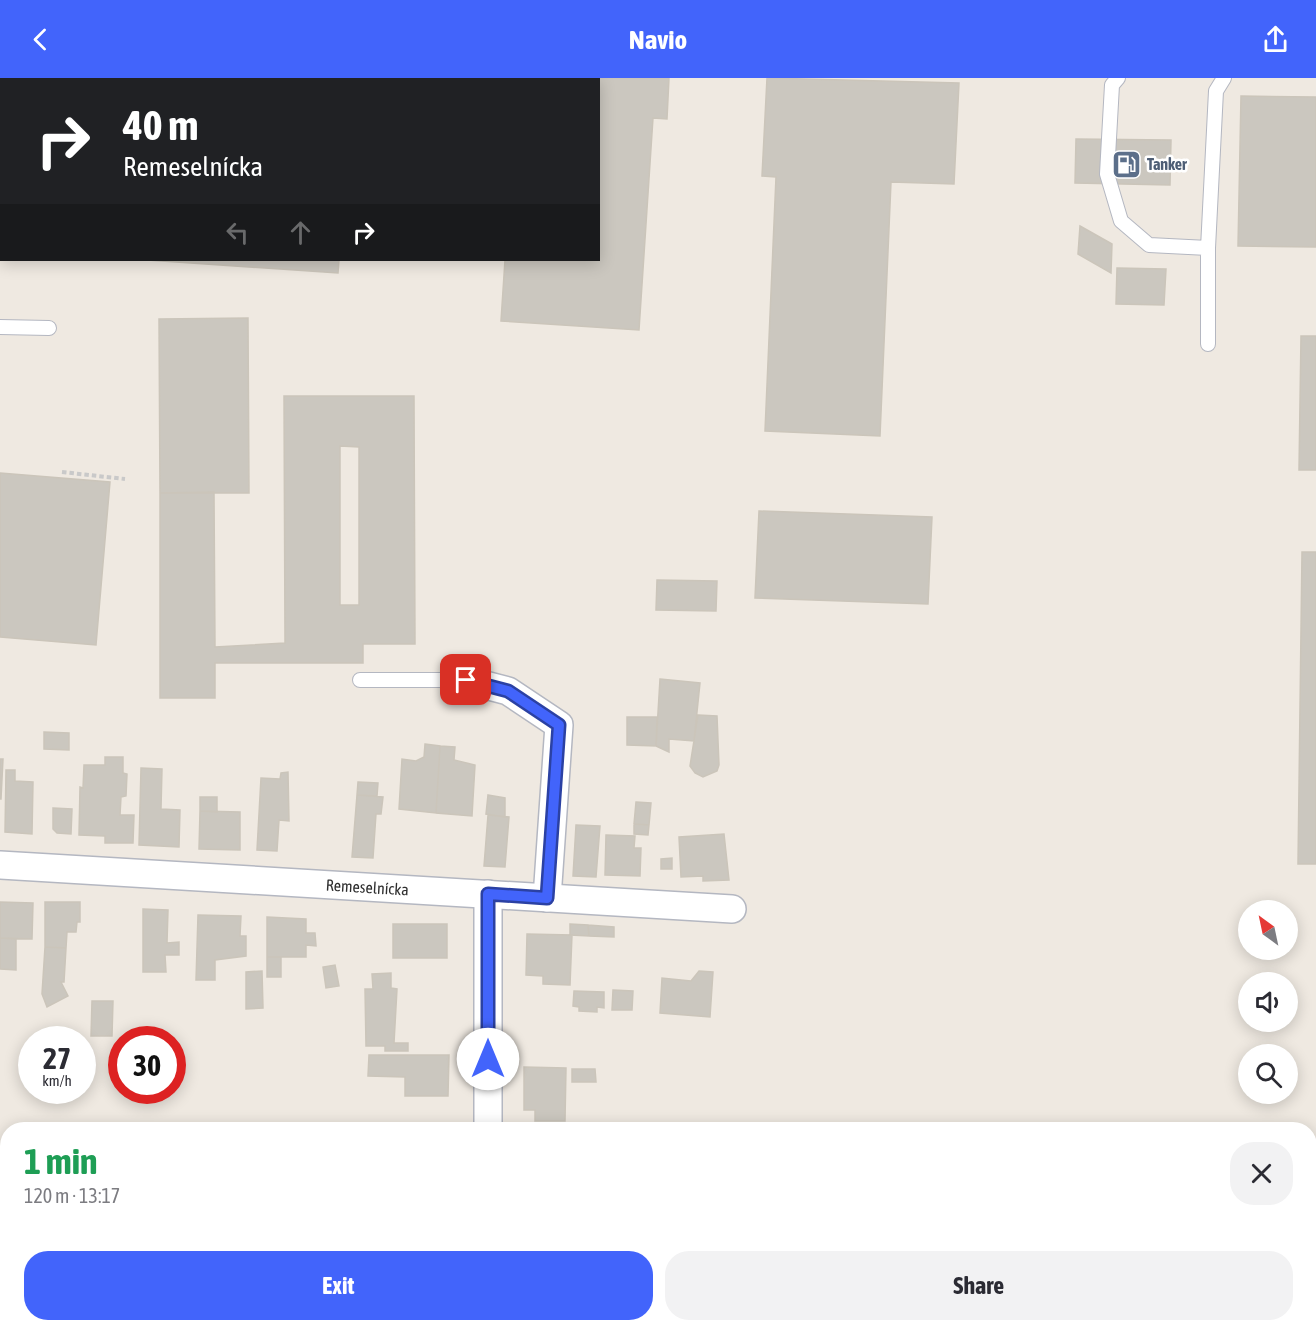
<!DOCTYPE html>
<html lang="en">
<head>
<meta charset="utf-8">
<style>
  body { margin:0; font-family:"Asap Condensed",sans-serif; background:#f2f2f3; color:#2b2b33; height:100vh; display:flex; flex-direction:column; font-size:22px; white-space:nowrap }
  * { box-sizing:border-box; margin:0 }
  p { font-size:20px; color:#7c7c81 }
  .icon { flex:none; width:33px; height:33px; fill:none; stroke:currentColor; stroke-width:2; stroke-linecap:round; stroke-linejoin:round }
  .map { position:relative; flex:1; overflow:hidden }
  .panel { position:absolute; left:0px; top:1044px; width:1317px; height:210px; display:flex; flex-direction:column; background:#fff; border-radius:24px 24px 0 0; box-shadow:0 3px 15px #0003 }
  .panel>* { flex:none }
  .banner { position:absolute; left:0px; top:0px; width:600px; height:183px; box-shadow:0 3px 15px #0003; background:#202124; color:#fff; overflow:hidden }
  .needle { width:39px; rotate:327deg }
  .controls { position:absolute; left:1238px; top:822px; display:grid; gap:12px }
  .controls a { display:grid; place-items:center; width:60px; height:60px; border-radius:50%; background:#fff; box-shadow:0 3px 15px #0003; font-size:30px }
  .speed { position:absolute; left:18px; top:948px; display:flex; gap:12px; font-size:30px; font-weight:700; text-align:center }
  .speed>* { display:grid; place-content:center; width:78px; height:78px; border-radius:50%; background:#fff; box-shadow:0 3px 15px #0003; line-height:1 }
  .speed small { font-size:15px; font-weight:400 }
  .speed .limit { border:9px solid #d22; background:#fff; color:#111 }
  .pin { position:absolute; display:grid; place-items:center; width:51px; height:51px; color:#fff; margin:-26px; border-radius:12px; box-shadow:0 3px 9px #0006 }
  .me { position:absolute; width:66px; margin:-33px; rotate:0deg; stroke-linejoin:round; filter:drop-shadow(0 0 4px #0008) }
  .turn { display:flex; align-items:center; gap:21px; height:126px; padding:0 24px; font-size:27px }
  .turn .icon { width:78px; height:78px; stroke-width:2.5 }
  .turn b { display:block; font-size:42px; line-height:51px }
  .lanes { display:flex; align-items:center; height:57px; padding:0 24px; background:#0003; justify-content:center; gap:30px; direction:ltr }
  .lanes .off { opacity:.35 }
  .round { display:grid; place-items:center; flex:none; width:63px; height:63px; border-radius:24px; background:#f2f2f3 }
  .headline { display:flex; align-items:center; justify-content:space-between; height:102px; padding:0 24px }
  h1 { font-size:36px; font-weight:700; line-height:45px; color:#1e9e55 }
  .primary-button { display:flex; gap:12px; margin-top:auto; padding:12px 24px }
  .primary-button a { flex:1; height:69px; border-radius:24px; background:#4264fb; color:#fff; font-size:24px; font-weight:700; line-height:69px; text-align:center }
  .primary-button a+a { background:#f2f2f3; color:#2b2b33 }
  header { display:flex; justify-content:space-between; align-items:center; height:78px; padding:0 24px; background:#4264fb; color:#fff; font-size:27px; font-weight:700 }
  .map>svg:first-child { display:block }
  .pitch { fill:#c9ec9a }
  .building { fill:#cbc7bf; stroke:#cbc5ba; stroke-width:1.5; fill-rule:evenodd }
  .lines { fill:none; stroke-linecap:round; stroke-linejoin:round }
  .lane-casing { stroke:#b4b7c1; stroke-width:16 }
  .street-casing { stroke:#b4b7c1; stroke-width:30 }
  .path { stroke:#c9c9c9; stroke-width:4; stroke-dasharray:4.5 3; stroke-linecap:butt }
  .lane { stroke:#fff; stroke-width:14 }
  .street { stroke:#fff; stroke-width:27 }
  .route-casing { stroke:#2b41a3; stroke-width:15 }
  .route { stroke:#4264fb; stroke-width:10 }
  .labels { text-anchor:middle; stroke-width:5; stroke-linejoin:round; paint-order:stroke }
  .service-label { font-size:16px; font-weight:bold; fill:#4e5e75; stroke:#fff; text-anchor:start }
  .street-label { font-size:16px; fill:#2e2e2e; stroke:#fff }
</style>
</head>
<body>
<header><svg class="icon" aria-label="back" viewBox="0 0 24 24"><path d="M15 5l-7 7 7 7"/></svg>Navio<svg class="icon" aria-label="share" viewBox="0 0 24 24"><path d="M12 15V3M7 8l5-5 5 5M5 13v7h14v-7"/></svg></header>
<div class="map">
<svg width="1316" height="1254" viewBox="0 0 1316 1254">
  <rect width="100%" height="100%" fill="#efe9e1"/>
  <path class="pitch" d="M0,1124H7V1145L0,1144Z
    M94,1246H115V1247L110,1254H86Z"/>
  <path class="building" d="M118,0H352L117,2Z
    M508,0H669L667,41L653,40L639,252L501,243L505,182H598V2Z
    M767,0L959,5L954,106L891,104L880,358L765,353L776,99L762,98Z
    M1241,18L1316,19V169L1238,168Z
    M1076,61L1171,62L1170,107L1075,105Z
    M1080,148L1112,166L1111,195L1078,176Z
    M147,182H339L338,195Z
    M1117,190L1166,191L1164,227L1116,226Z
    M248,240L249,415H160L159,241Z
    M1301,258H1316V392H1299Z
    M284,318H414L415,566H363V585H215V620H160V415L214,414L215,569L285,565ZM340,368L359,369V527H340Z
    M0,395L110,404L96,567L0,559Z
    M759,433L932,439L928,526L755,520Z
    M1302,474H1316V786H1298Z
    M657,502L717,503L716,533L656,532Z
    M660,601L700,605L694,663L669,661V674L656,668Z
    M698,637L717,638L719,687L717,693L703,699L695,695L690,688Z
    M627,639H657L656,668L627,667Z
    M44,654L69,655V672L44,671Z
    M425,666L440,668L436,735L399,731L402,681L416,683L424,679Z
    M440,668L455,669L454,682L475,687L472,738L436,735Z
    M105,679H123V695L127,696L126,718L121,719L120,737H134L133,765H105V758L79,757L80,709L83,710L84,687H105Z
    M0,681H3L1,721H0Z
    M141,690L162,691L161,731L180,732L179,769L139,767Z
    M6,692H15V703L33,704L32,756L5,754Z
    M288,694L289,743L279,742L277,773L257,772L261,700L280,701L281,695Z
    M358,704L378,705L377,718L357,717Z
    M357,717L383,719L381,736H376L373,780L352,779Z
    M488,717L505,720V739L486,736Z
    M200,719H217V734L200,733Z
    M636,724L651,725L649,747L634,746Z
    M53,730L72,731L71,756L57,755L53,751Z
    M200,733L240,734V772L199,771Z
    M488,737L509,739L505,789L484,788Z
    M634,746L649,747L648,757L634,756Z
    M576,747L600,748L596,799L573,798Z
    M724,756L729,802L703,803V798L681,799L679,759Z
    M606,757L635,758L634,770H641L640,798L605,797Z
    M672,780V791H661V781Z
    M0,824L33,825L32,861L0,860Z
    M45,824H80V844H77L76,854H67L66,870L45,869Z
    M143,831L168,832L167,865L179,864V877H165L166,894H143Z
    M198,837L241,838L240,858H246V878L215,882V902H196Z
    M267,839L306,841V855H315L316,868L306,867V879H267Z
    M393,846H447V880H393Z
    M570,846L588,847L589,858L570,857Z
    M588,847L614,849V859L589,858Z
    M527,856L572,857L570,907L543,906V898L526,897Z
    M0,860L16,861V892L0,891Z
    M45,869L66,870L64,904H61L68,918L47,929L42,916Z
    M267,879H281V899H267Z
    M335,887L339,908L326,910L323,889Z
    M262,893L263,930L246,931V894Z
    M699,893L713,894L710,939L660,935L662,900L691,903Z
    M391,895V910L397,911L394,965H408V973H385V968H366L365,911H373L372,896Z
    M613,912L633,913L632,932H612Z
    M574,913L604,914V930L597,929V934L579,933V929L573,928Z
    M92,923H113L112,958H91Z
    M369,977H449L448,1018H405V999L368,998Z
    M524,989L566,990L565,1043H535V1032H524Z
    M572,991H595L596,1004H572Z
    M443,1048L444,1052H404V1049Z
    M595,1246H621V1254H596Z"/>
  <g class="lines">
    <defs>
      <path id="lane" d="M1118,0L1112,7L1107,96L1121,143L1149,167L1208,170
        M420,2V0
        M0,249L49,250
        M1208,266V170L1216,13L1224,0
        M360,602H466"/>
      <g id="street">
        <path d="M466,602L508,613L559,647L547,820"/>
        <path id="s1" d="M0,787L732,831"/>
        <path d="M488,816V1052"/>
        <path d="M488,1246V1254"/>
      </g>
    </defs>
    <use href="#lane" class="lane-casing"/>
    <use href="#street" class="street-casing"/>
    <path class="path" d="M62,394L125,401"/>
    <use href="#lane" class="lane"/>
    <use href="#street" class="street"/>
  </g>
  <g class="lines">
    <defs>
      <path id="route" d="M466,602L508,613L559,647L547,820L488,816V981"/>
    </defs>
    <use href="#route" class="route-casing"/>
    <use href="#route" class="route"/>
  </g>
  <defs>
    <symbol id="fuel-square" viewBox="-11 -11 22 22"><rect x="-9" y="-9" width="18" height="18" rx="4" fill="#5c6f8a" stroke="#fff"/><path d="M-5.5-6h7V0h2V4h1.3V-2.5L3-4.5l.8-.8L6-3V5H2.5V1h-1V6h-7ZM-4.2-4.7v3.2H.2V-4.7Z" fill="#fff"/></symbol>
  </defs>
  <g fill-rule="evenodd">
    <use href="#fuel-square" x="1110" y="70" width="33" height="33"/>
  </g>
  <g class="labels">
    <g class="service-label">
      <text x="1147" y="92">Tanker</text>
    </g>
    <g class="street-label">
      <text dy="6" stroke="none"><textPath href="#s1" startOffset="368">Remeselnícka</textPath></text>
    </g>
  </g>
</svg>
<div class="controls">
<a><svg class="needle" viewBox="-14 -14 28 28"><path d="M0-13l5 13h-10z" fill="#e53935"/><path d="M0 13l5-13h-10z" fill="#7c7c81"/></svg></a>
<a><svg class="icon" aria-label="sound" viewBox="0 0 24 24"><path d="M4 9h4l5-4v14l-5-4H4zM17 9q2 3 0 6"/></svg></a>
<a><svg class="icon" aria-label="search" viewBox="0 0 24 24"><circle cx="10" cy="10" r="6"/><path d="M15 15l6 6"/></svg></a>
</div>
<div class="speed"><div>27<small>km/h</small></div><div class="limit">30</div></div>
<div class="pin" style="left:466px;top:602px;background:#d93025"><svg class="icon" aria-label="arrive" viewBox="0 0 24 24"><path d="M6 21V4h12l-3 4 3 4H6"/></svg></div>
<svg class="me" style="left:488px;top:981px" viewBox="-20 -20 40 40"><circle r="19" fill="#fff"/><path d="M0-13L10 11 0 6-10 11z" fill="#4264fb"/></svg>
<div class="banner">
<div class="turn"><svg class="icon" aria-label="right" viewBox="0 0 24 24"><path d="M7 20v-9h11M14 6l5 5-5 5"/></svg><div><b>40 m</b>Remeselnícka</div></div>
<div class="lanes"><svg class="icon off" aria-label="left" viewBox="0 0 24 24"><path d="M17 20v-9H6M10 6l-5 5 5 5"/></svg><svg class="icon off" aria-label="ahead" viewBox="0 0 24 24"><path d="M12 20V5M6 11l6-6 6 6"/></svg><svg class="icon" aria-label="right" viewBox="0 0 24 24"><path d="M7 20v-9h11M14 6l5 5-5 5"/></svg></div>
</div>
<section class="panel">
<div class="headline"><div><h1>1 min</h1><p>120 m · 13:17</p></div><a class="round"><svg class="icon" aria-label="close" viewBox="0 0 24 24"><path d="M6 6l12 12M18 6L6 18"/></svg></a></div>
<div class="primary-button"><a>Exit</a><a>Share</a></div>
</section>
</div>
</body>
</html>
